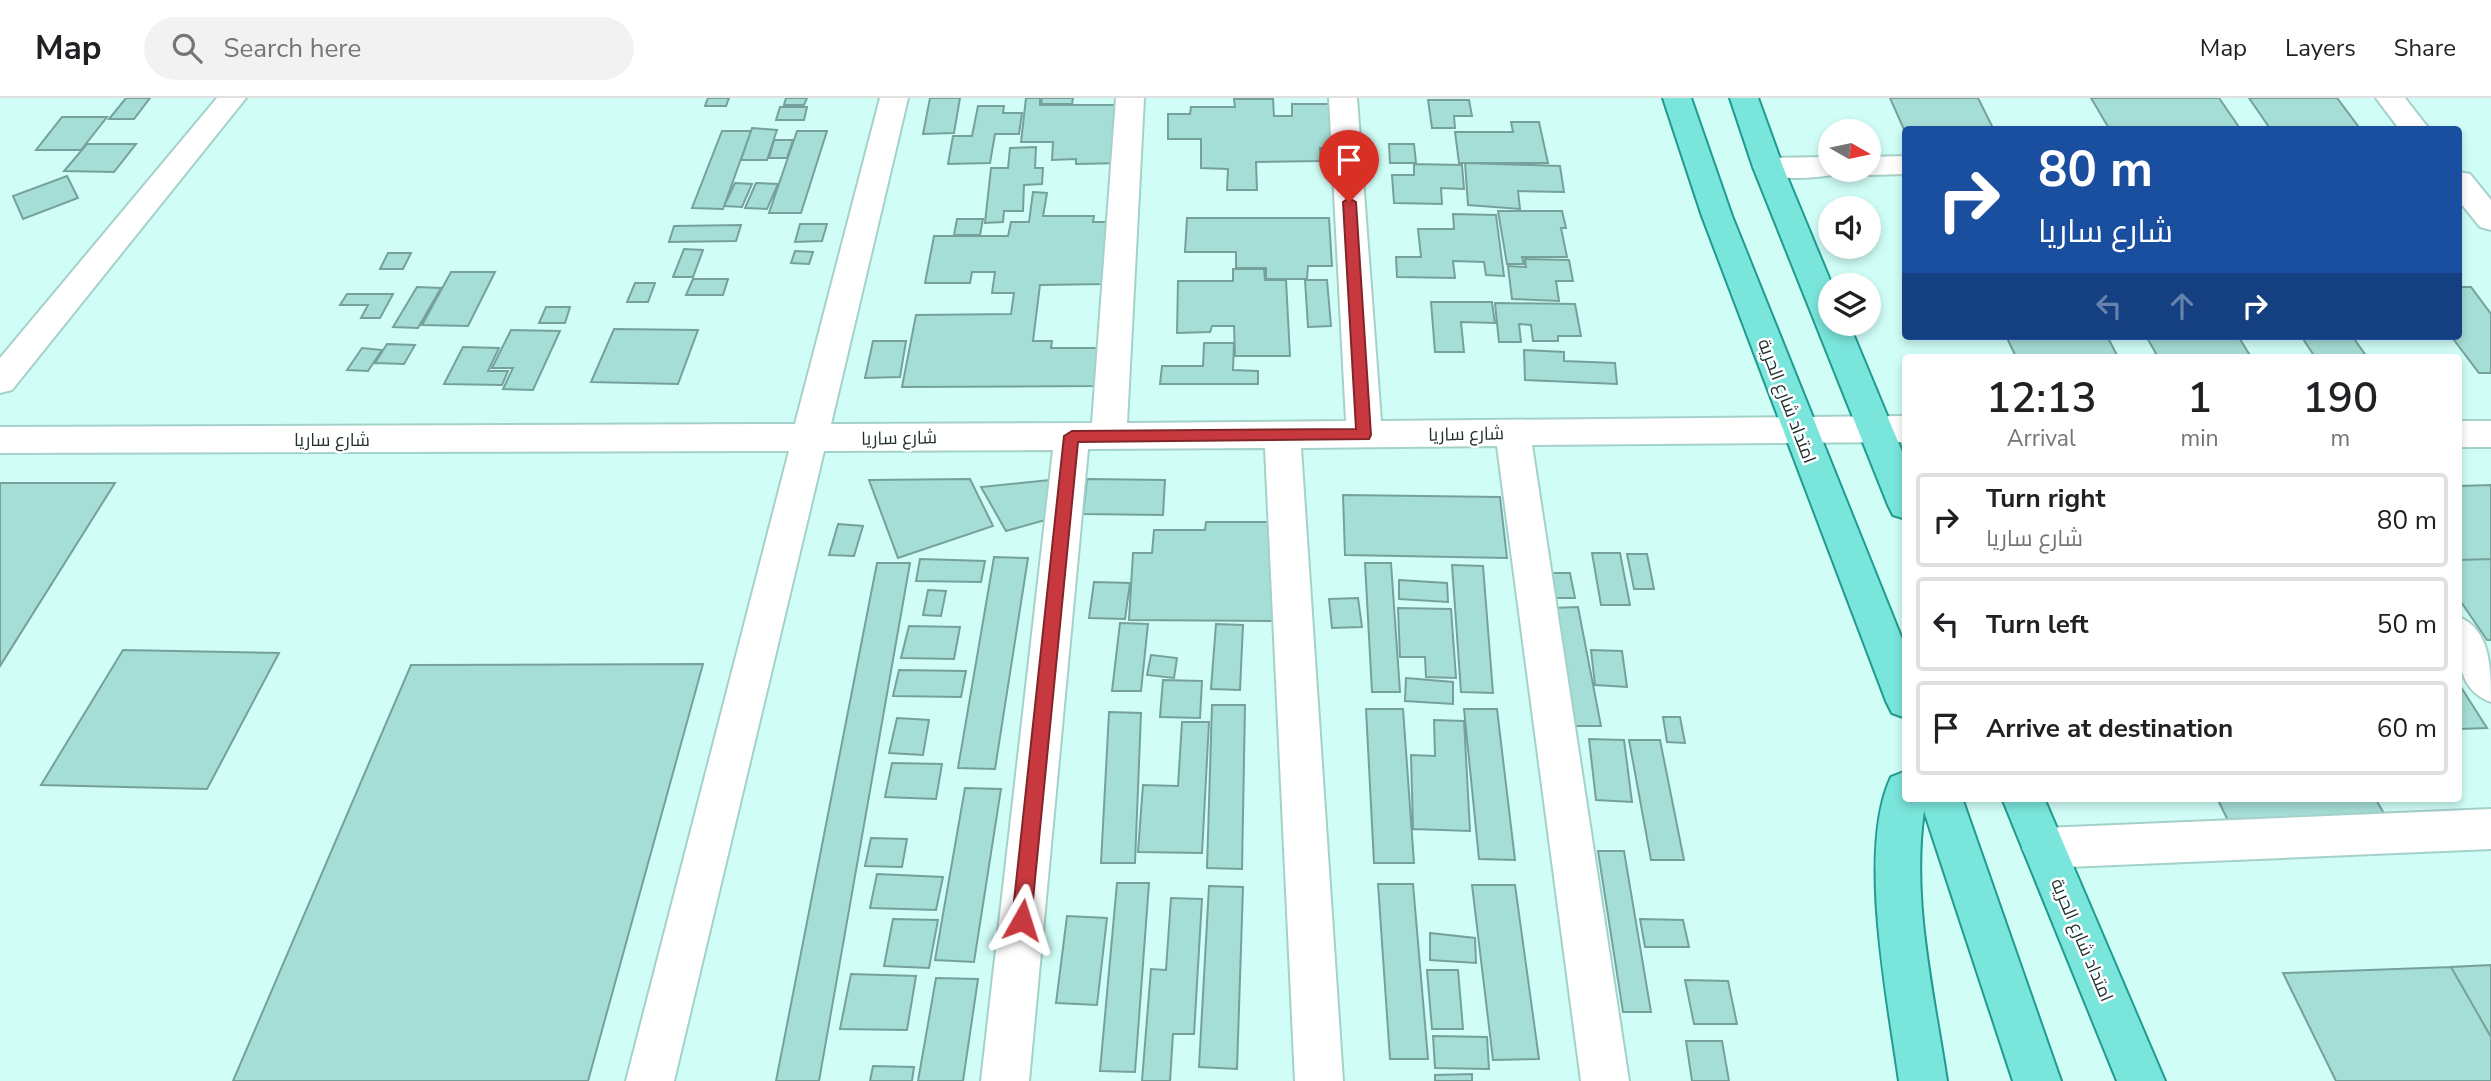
<!DOCTYPE html>
<html lang="en">
<head>
<meta charset="utf-8">
<style>
  body { margin:0; font-family:"Nunito Sans",Cairo,sans-serif; background:#f2f2f2; color:#202124; height:100vh; display:flex; flex-direction:column; font-size:26px; white-space:nowrap }
  * { box-sizing:border-box; margin:0 }
  p { font-size:23px; color:#757577 }
  .icon { flex:none; width:38px; height:38px; fill:none; stroke:currentColor; stroke-width:2; stroke-linecap:round; stroke-linejoin:round }
  .map { position:relative; flex:1; overflow:hidden }
  .panel { position:absolute; left:1902px; top:256px; width:560px; height:448px; display:flex; flex-direction:column; background:#fff; border-radius:7px; box-shadow:0 4px 10px #0003 }
  .panel>* { flex:none }
  .banner { position:absolute; left:1902px; top:28px; width:560px; height:214px; border-radius:7px; box-shadow:0 4px 10px #0003; background:#1a4fa0; color:#fff; overflow:hidden }
  .needle { width:46px; rotate:99deg }
  .controls { position:absolute; left:1818px; top:21px; display:grid; gap:14px }
  .controls a { display:grid; place-items:center; width:63px; height:63px; border-radius:50%; background:#fff; box-shadow:0 4px 10px #0003; font-size:35px }
  .pin { position:absolute; display:grid; place-items:center; width:60px; height:60px; color:#fff; margin:-72px -30px; border-radius:50% 50% 50% 0; rotate:-45deg; box-shadow:0 0 7px #0007 }
  .pin .icon { rotate:45deg }
  .me { position:absolute; width:77px; margin:-38px; rotate:6deg; stroke-linejoin:round; filter:drop-shadow(0 0 5px #0008) }
  .turn { display:flex; align-items:center; gap:24px; height:147px; padding:0 21px; font-size:32px }
  .turn .icon { width:91px; height:91px; stroke-width:2.5 }
  .turn b { display:block; font-size:49px; line-height:60px }
  .lanes { display:flex; align-items:center; height:66px; padding:0 21px; background:#0003; justify-content:center; gap:35px; direction:ltr }
  .lanes .off { opacity:.35 }
  .eta { display:flex; justify-content:space-evenly; align-items:center; height:119px; text-align:center }
  .eta b { font-size:42px; font-weight:600; line-height:49px }
  ul { padding:0; list-style:none }
  li { display:flex; align-items:center; gap:21px; height:94px; margin:0 14px 10px; padding:0 7px; border:4px solid #e0e0e0; border-radius:7px }
  li div { flex:1 }
  li b { display:block; font-size:26px }
  li em { font-style:normal }
  header { display:flex; align-items:center; gap:42px; box-sizing:border-box; height:98px; padding:0 35px; background:#fff; border-bottom:2px solid #e0e0e0 }
  header strong { font-size:33px }
  nav { display:flex; gap:38px; margin-inline-start:auto; font-size:24px }
  .search { width:490px; height:63px; background:#f2f2f2; display:flex; align-items:center; gap:18px; box-sizing:border-box; padding:0 24px; border-radius:38px; color:#757577; font-size:26px }
  .map>svg:first-child { display:block }
  .building { fill:#a5ded6; stroke:#76a19b; stroke-width:2 }
  .lines { fill:none; stroke-linecap:round; stroke-linejoin:round }
  .minor-casing { stroke:#a4d1ca; stroke-width:4 }
  .major-casing { stroke:#219b90; stroke-width:4 }
  .minor { fill:#fff; fill-rule:evenodd }
  .major { fill:#7ae5db; fill-rule:evenodd }
  .route { fill:#c8393f; stroke:#822529; stroke-width:2 }
  .labels { text-anchor:middle; stroke-width:5; stroke-linejoin:round; paint-order:stroke }
  .street-label { font-size:18px; fill:#203230; stroke:#fff }
</style>
</head>
<body>
<header>
<strong>Map</strong>
<div class="search"><svg class="icon" aria-label="search" viewBox="0 0 24 24"><circle cx="10" cy="10" r="6"/><path d="M15 15l6 6"/></svg>Search here</div>
<nav><a>Map</a><a>Layers</a><a>Share</a></nav>
</header>
<div class="map">
<svg width="2491" height="983" viewBox="0 0 2491 983">
  <rect width="100%" height="100%" fill="#d0fef7"/>
  <path class="building" d="M126,0H150L134,21H109Z
    M708,0H729L726,8H705Z
    M786,0H807L804,7H784Z
    M930,0H960L954,35L923,36Z
    M1026,0H1040V7H1126L1123,65L1076,66V61L1052,62L1053,44H1021Z
    M1042,0H1073L1072,6H1041Z
    M1890,0H1978L1994,32H1906V36Z
    M2091,0H2219L2241,32H2110Z
    M2249,0H2337L2361,32H2271Z
    M1234,1H1273L1274,18H1292V6H1340L1343,50H1320L1321,63L1256,64L1257,92H1227L1228,71L1201,70V41H1168V16H1190L1191,9H1235Z
    M1428,2H1469L1472,18H1454L1455,30H1432Z
    M978,8H1004L1003,15H1022L1019,36H995L990,65L948,66L953,38H972Z
    M780,9H807L804,22H776Z
    M62,19H107L81,52H36Z
    M1511,24H1539L1548,65H1459L1455,34H1513Z
    M752,30L777,32L767,62H741Z
    M722,33H751L723,111L692,110Z
    M797,33H827L801,115H769Z
    M774,42H793L787,60H769Z
    M87,46H136L114,74L64,73Z
    M1389,46H1414L1416,65H1390Z
    M1036,49L1035,70H1043L1042,86L1024,87L1023,113H1004L1003,124L985,125L991,70H1008L1010,50Z
    M1465,65L1560,68L1564,94L1518,93L1520,111L1468,107Z
    M1414,66L1462,67L1464,91L1441,90L1442,106L1394,105L1392,77H1414Z
    M67,78L78,100L23,121L13,98Z
    M735,85L752,86L742,109L724,108Z
    M756,85L778,86L767,111L745,110Z
    M1033,94L1047,95L1043,118H1094L1093,124H1113L1108,186L1040,187L1033,243H1052L1051,250H1099L1096,288L902,289L916,217L1011,216L1014,195H992L995,174H972L970,185H925L934,138H1008L1011,124H1029Z
    M1498,113H1562L1566,130H1561L1567,159H1522L1524,166H1507Z
    M1453,116L1496,117L1504,178L1486,177L1484,164L1453,163L1455,180L1397,179L1396,159H1421L1418,131H1454Z
    M1187,120H1329L1332,168H1308L1307,181H1266V170H1236V154H1185Z
    M957,121H983L980,137H954Z
    M800,126H827L822,143L795,144Z
    M741,127L736,143L669,144L674,128Z
    M684,151L703,152L693,179H673Z
    M795,153L813,154L809,166L791,165Z
    M388,155H411L403,171H380Z
    M1525,161L1569,162L1573,183H1556L1559,203L1512,201L1508,168L1526,169Z
    M1233,171H1264L1265,182H1286L1290,258H1235L1234,228H1212L1210,234L1177,235L1178,183H1233Z
    M451,174H495L468,228L422,227Z
    M693,181H728L723,197H686Z
    M1305,182H1327L1331,228L1308,229Z
    M635,185H655L648,204H627Z
    M417,189L441,190L418,230L393,229Z
    M2459,189H2471L2491,216V275H2479L2451,238H2459Z
    M347,196H393L380,220H361L368,207H340Z
    M1431,204H1492L1495,225L1461,224L1464,254H1435Z
    M1495,205L1575,206L1581,238H1558V243H1533L1531,227L1519,226L1521,244H1499Z
    M546,209H570L565,225H539Z
    M614,231L698,232L678,286L591,284Z
    M511,232L560,233L533,292L503,291L513,270H492Z
    M2006,238H2107L2118,259H2016Z
    M2146,238H2238L2251,259H2158Z
    M2301,238H2352L2367,259H2315Z
    M873,243H906L900,279L865,280Z
    M1204,245H1234L1233,272L1258,273V286H1160L1162,268H1203Z
    M387,246L415,247L404,266L375,265Z
    M463,249L499,250L488,273H508L502,287L444,286Z
    M362,250L382,252L368,273L347,272Z
    M1524,252L1564,254V263L1615,265L1617,286L1525,282Z
    M970,381L993,428L898,460L869,382Z
    M1087,381L1165,382L1163,417L1083,416Z
    M1049,382L1056,419L1006,433L981,389Z
    M0,385H115L0,568Z
    M2491,387V461L2459,462V388Z
    M1343,397L1500,399L1507,460L1345,457Z
    M1206,424H1276V523L1129,522L1133,455H1152L1154,432H1205Z
    M838,426L863,428L854,458L829,457Z
    M1592,455H1620L1630,507H1601Z
    M1627,456H1647L1654,491H1634Z
    M994,459L1028,460L995,671L958,670Z
    M920,461L985,463L981,484L916,483Z
    M2491,461V542H2487L2459,501V462Z
    M877,465H910L819,983H776Z
    M1365,465H1391L1400,594H1372Z
    M1452,467L1483,468L1493,595L1461,594Z
    M1549,475H1570L1575,500H1552Z
    M1399,482L1447,485L1448,504L1399,501Z
    M1094,484L1130,485L1125,521L1089,520Z
    M928,492L946,493L941,518L923,517Z
    M1358,500L1362,529L1332,530L1329,501Z
    M1578,509L1601,628H1573L1551,510Z
    M1398,510L1451,511L1456,580L1426,579L1425,559H1400Z
    M1120,525L1148,526L1141,593H1112Z
    M1216,526L1243,527L1240,592L1211,591Z
    M909,528L960,529L954,561L901,560Z
    M123,552L279,555L207,691L41,687Z
    M1591,552L1622,553L1627,589L1595,587Z
    M1151,557L1177,560L1174,580L1147,577Z
    M703,566L588,983H233L411,567Z
    M899,572L966,573L961,599L893,598Z
    M1406,580L1453,584V606L1405,603Z
    M1163,582L1202,583L1200,620L1160,619Z
    M2459,586L2487,630L2459,631Z
    M1212,607H1245L1242,771L1207,770Z
    M1366,611H1403L1414,765H1374Z
    M1464,611H1497L1515,762L1479,761Z
    M1109,614L1141,615L1135,765H1101Z
    M1663,619H1680L1685,645L1667,644Z
    M897,620L929,622L923,657L889,655Z
    M1434,622L1464,623L1470,733L1413,731L1411,657L1435,658Z
    M1182,624H1209L1202,755L1138,754L1143,687L1178,688Z
    M1589,641L1624,642L1632,704L1596,702Z
    M1629,642H1660L1684,762H1651Z
    M892,665L942,666L936,701L885,699Z
    M965,690L1001,691L974,864L935,862Z
    M2217,700H2375L2392,729L2234,735Z
    M871,740L907,741L902,769L865,768Z
    M1598,753H1624L1651,914H1623Z
    M877,776L943,779L936,812L870,810Z
    M1117,785H1149L1135,974L1100,973Z
    M1378,786H1413L1428,961H1390Z
    M1472,787H1515L1539,961L1493,962Z
    M1209,788L1243,789L1237,971L1199,969Z
    M1171,800L1202,801L1194,936H1173L1170,983H1142L1151,871L1166,872Z
    M1067,818L1107,820L1097,907L1056,905Z
    M893,821L938,822L929,870L884,868Z
    M1640,821L1683,822L1689,849H1645Z
    M1430,835L1475,840L1476,865L1430,862Z
    M2491,867V939L2451,869Z
    M2451,869L2491,939V983H2336L2283,875Z
    M1427,872H1458L1463,931H1432Z
    M851,876L916,878L907,932L840,931Z
    M936,880L978,881L963,983H918Z
    M1685,882L1728,883L1737,926H1694Z
    M1433,938L1487,939L1489,971L1435,970Z
    M1686,943H1722L1729,983H1692Z
    M873,968L914,969L912,983H870Z
    M1472,976V983H1435V977Z"/>
  <g class="lines">
    <defs>
      <path id="minor" d="M217,0H246L12,292L0,295V260Z
        M880,0H908L831,326L1092,325L1116,0H1144L1127,325L1346,323L1329,0H1357L1381,323L1906,318V344L1532,347L1629,983H1581L1497,348L1301,350L1343,983H1295L1265,350L1088,351L1029,983H981L1053,352L824,353L674,983H626L789,353L0,355V329L795,326Z
        M2376,0H2405L2430,32H2400Z
        M1906,58V76L1869,77L1857,72H1869V59Z
        M1830,59V72H1842L1841,75C1817,81 1781,82 1757,76L1753,69L1757,62L1768,60Z
        M2459,74L2470,76L2491,102V132L2480,129L2459,103Z
        M2459,323H2491V349H2459Z
        M2459,519C2491,532 2491,571 2491,604C2454,591 2458,551 2459,519Z
        M2491,711V751L2044,770L2029,764L2022,750L2029,736L2044,730Z"/>
      <path id="major" d="M1663,0H1691L1732,118L1906,551V620L1892,615L1886,603L1702,118Z
        M1730,0H1758L1783,69L1832,187L1830,226H1849L1906,363V421L1893,417L1888,407L1753,69Z
        M1906,673V700H1962L2061,983H2013L1924,713C1911,802 1934,896 1947,983H1899C1888,903 1857,751 1891,679Z
        M2002,700H2044L2165,983H2117Z"/>
    </defs>
    <use href="#minor" class="minor-casing"/>
    <use href="#major" class="major-casing"/>
    <use href="#minor" class="minor"/>
    <use href="#major" class="major"/>
  </g>
  <path class="route" d="M1349,100L1356,104L1371,337L1369,341L1078,344L1031,822L1028,828L1022,831L1015,828L1012,822L1064,338L1072,333L1356,331L1343,104Z"/>
  <g class="labels">
    <g class="street-label">
      <text transform="translate(1787 303) rotate(69)" y="6">امتداد شارع الحرية</text>
      <text transform="translate(1466 336) rotate(-1)" y="6">شارع ساريا</text>
      <text transform="translate(899 340) rotate(-1)" y="6">شارع ساريا</text>
      <text x="332" y="348">شارع ساريا</text>
      <text transform="translate(2082 842) rotate(67)" y="6">امتداد شارع الحرية</text>
    </g>
  </g>
</svg>
<div class="controls">
<a><svg class="needle" viewBox="-14 -14 28 28"><path d="M0-13l5 13h-10z" fill="#e53935"/><path d="M0 13l5-13h-10z" fill="#757577"/></svg></a>
<a><svg class="icon" aria-label="sound" viewBox="0 0 24 24"><path d="M4 9h4l5-4v14l-5-4H4zM17 9q2 3 0 6"/></svg></a>
<a><svg class="icon" aria-label="layers" viewBox="0 0 24 24"><path d="M12 4l9 5-9 5-9-5zM3 14l9 5 9-5"/></svg></a>
</div>
<div class="pin" style="left:1349px;top:104px;background:#d93025"><svg class="icon" aria-label="arrive" viewBox="0 0 24 24"><path d="M6 21V4h12l-3 4 3 4H6"/></svg></div>
<svg class="me" style="left:1022px;top:822px" viewBox="-20 -20 40 40"><path d="M0-17L14 15 0 8-14 15z" fill="#c8393f" stroke="#fff" stroke-width="4"/></svg>
<div class="banner">
<div class="turn"><svg class="icon" aria-label="right" viewBox="0 0 24 24"><path d="M7 20v-9h11M14 6l5 5-5 5"/></svg><div><b>80 m</b>شارع ساريا</div></div>
<div class="lanes"><svg class="icon off" aria-label="left" viewBox="0 0 24 24"><path d="M17 20v-9H6M10 6l-5 5 5 5"/></svg><svg class="icon off" aria-label="ahead" viewBox="0 0 24 24"><path d="M12 20V5M6 11l6-6 6 6"/></svg><svg class="icon" aria-label="right" viewBox="0 0 24 24"><path d="M7 20v-9h11M14 6l5 5-5 5"/></svg></div>
</div>
<section class="panel">
<div class="eta">
<div><b>12:13</b><p>Arrival</p></div>
<div><b>1</b><p>min</p></div>
<div><b>190</b><p>m</p></div>
</div>
<ul>
<li><svg class="icon" aria-label="right" viewBox="0 0 24 24"><path d="M7 20v-9h11M14 6l5 5-5 5"/></svg><div><b>Turn right</b><p>شارع ساريا</p></div><em>80 m</em></li>
<li><svg class="icon" aria-label="left" viewBox="0 0 24 24"><path d="M17 20v-9H6M10 6l-5 5 5 5"/></svg><div><b>Turn left</b></div><em>50 m</em></li>
<li><svg class="icon" aria-label="arrive" viewBox="0 0 24 24"><path d="M6 21V4h12l-3 4 3 4H6"/></svg><div><b>Arrive at destination</b></div><em>60 m</em></li>
</ul>
</section>
</div>
</body>
</html>
